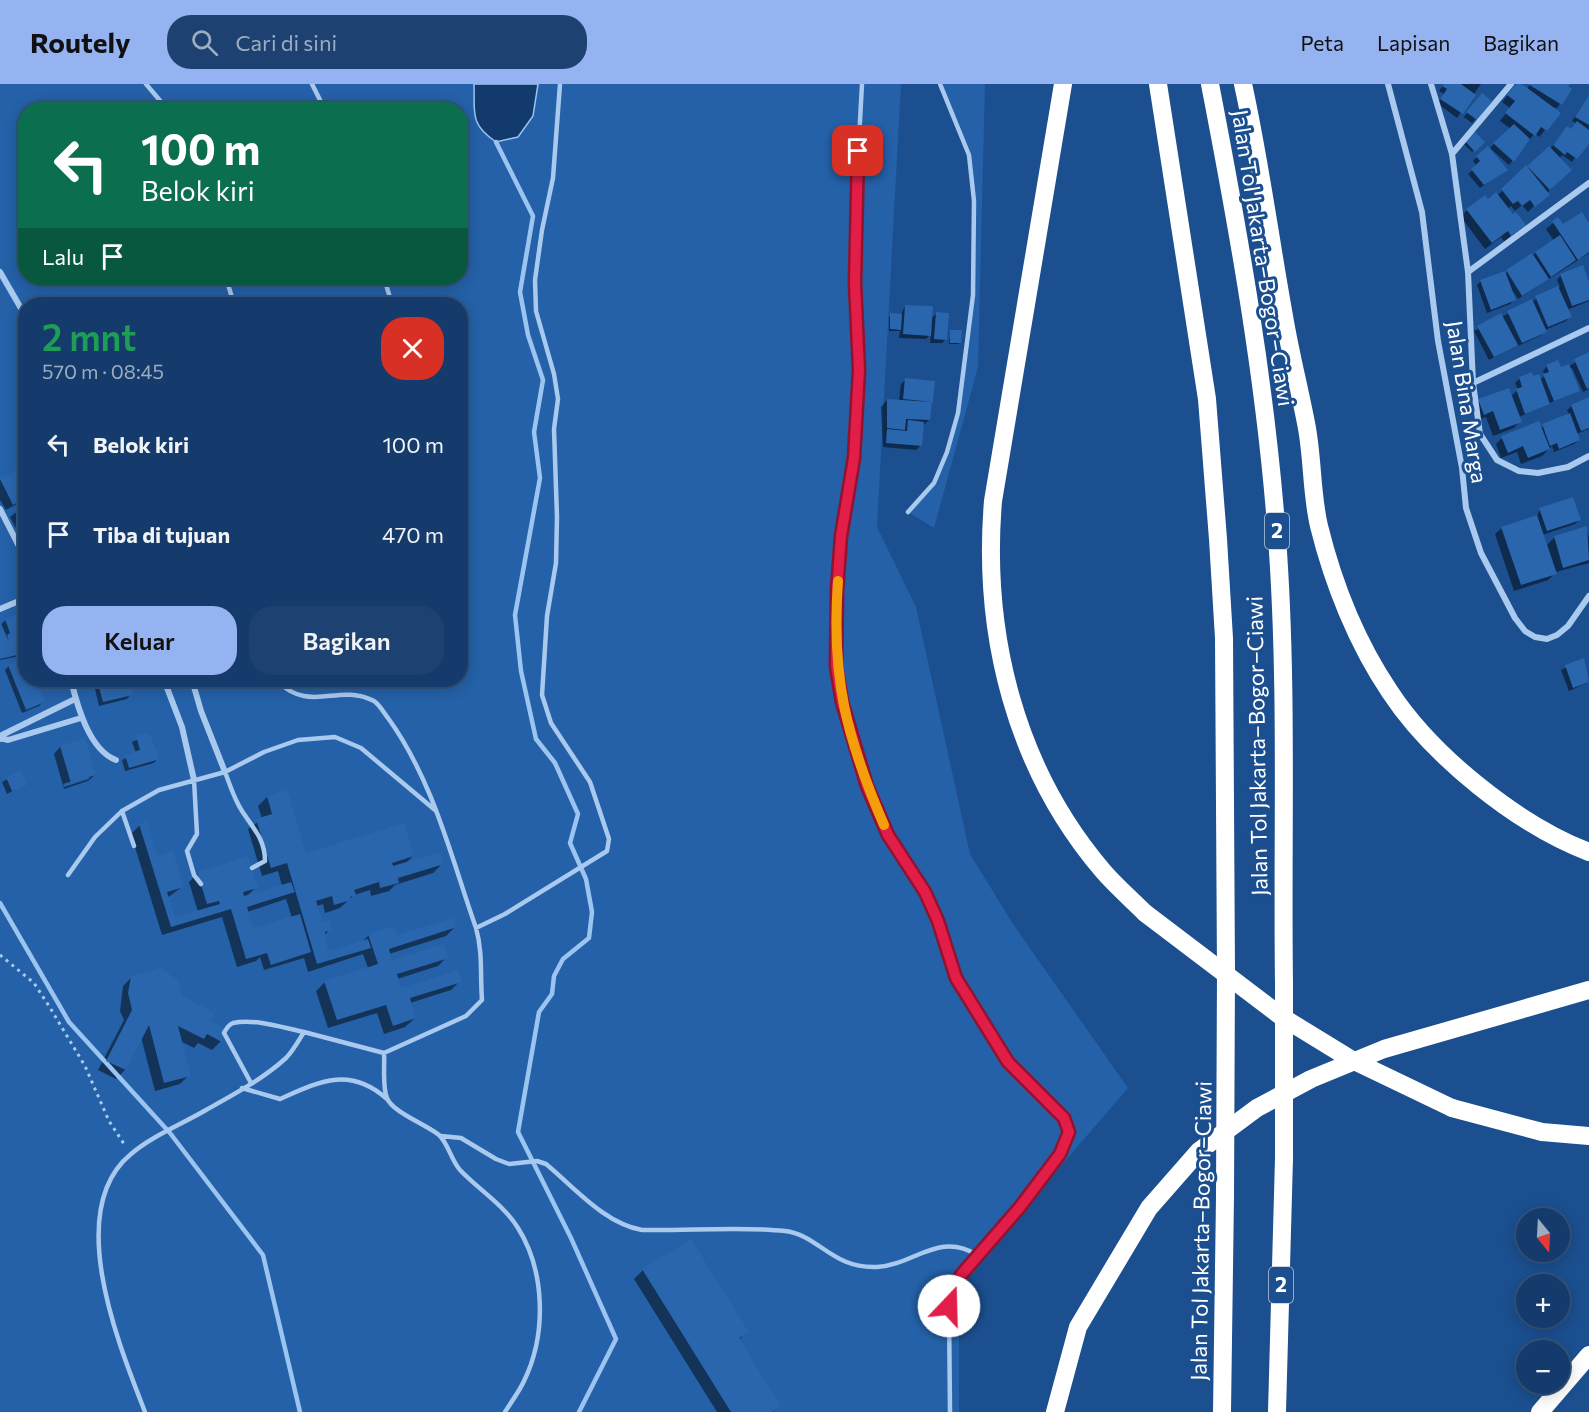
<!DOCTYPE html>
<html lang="id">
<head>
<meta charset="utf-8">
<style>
  body { margin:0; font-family:Commissioner,sans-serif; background:#1d4271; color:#f1f3f6; height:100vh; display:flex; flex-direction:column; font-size:22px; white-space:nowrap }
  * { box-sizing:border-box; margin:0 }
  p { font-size:20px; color:#9dadc1 }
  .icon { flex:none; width:33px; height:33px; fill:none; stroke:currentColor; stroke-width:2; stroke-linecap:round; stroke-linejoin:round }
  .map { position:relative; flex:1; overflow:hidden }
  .sheet { position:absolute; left:18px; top:213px; width:450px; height:390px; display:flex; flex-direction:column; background:#143b6b; border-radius:24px; box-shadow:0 3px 15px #0003,0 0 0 2px #33557e }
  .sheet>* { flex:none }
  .top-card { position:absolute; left:18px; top:18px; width:450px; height:183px; border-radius:24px; box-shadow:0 3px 15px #0003,0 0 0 2px #33557e; background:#0b6e4f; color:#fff; overflow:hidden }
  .needle { width:39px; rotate:162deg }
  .fabs { position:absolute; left:1516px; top:1124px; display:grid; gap:12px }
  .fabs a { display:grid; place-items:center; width:54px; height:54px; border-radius:50%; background:#143b6b; box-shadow:0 3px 15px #0003,0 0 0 2px #33557e; font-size:30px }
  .pin { position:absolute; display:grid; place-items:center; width:51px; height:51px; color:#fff; margin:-26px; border-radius:12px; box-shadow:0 3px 9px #0006 }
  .me { position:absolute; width:66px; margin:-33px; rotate:21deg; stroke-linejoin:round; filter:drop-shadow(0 0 4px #0008) }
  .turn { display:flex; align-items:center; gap:21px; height:126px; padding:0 24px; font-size:27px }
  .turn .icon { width:78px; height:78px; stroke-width:2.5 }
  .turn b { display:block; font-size:42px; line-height:51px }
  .then { display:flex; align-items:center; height:57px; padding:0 24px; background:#0003; gap:12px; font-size:22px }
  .round { display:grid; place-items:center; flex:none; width:63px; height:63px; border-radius:24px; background:#1d4271 }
  .summary { display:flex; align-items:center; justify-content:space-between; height:102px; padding:0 24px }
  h1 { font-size:36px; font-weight:600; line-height:45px; color:#1e9e55 }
  .primary-button { display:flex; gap:12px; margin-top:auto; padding:12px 24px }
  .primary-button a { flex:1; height:69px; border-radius:24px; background:#95b2f1; color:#111; font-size:24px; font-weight:600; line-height:69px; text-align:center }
  .primary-button a+a { background:#1d4271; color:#f1f3f6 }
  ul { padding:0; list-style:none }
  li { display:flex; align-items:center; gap:18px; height:90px; padding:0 24px }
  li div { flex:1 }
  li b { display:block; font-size:22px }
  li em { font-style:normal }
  header { display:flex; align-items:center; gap:36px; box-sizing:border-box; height:84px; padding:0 30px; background:#95b2f1; color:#111 }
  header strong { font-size:28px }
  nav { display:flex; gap:33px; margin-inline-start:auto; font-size:21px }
  .search { width:420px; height:54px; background:#1d4271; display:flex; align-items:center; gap:15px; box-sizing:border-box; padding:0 21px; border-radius:24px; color:#9dadc1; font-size:22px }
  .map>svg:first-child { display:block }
  .green { fill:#2461a8; fill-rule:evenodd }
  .water { fill:#123a6d; stroke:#9cc4f0; stroke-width:1.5 }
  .shadow { fill:#0007; fill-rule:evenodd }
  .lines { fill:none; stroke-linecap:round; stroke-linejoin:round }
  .stream { stroke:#9cc4f0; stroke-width:4.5 }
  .building { fill:#2a66ad }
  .path { stroke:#a9c9ee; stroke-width:3; stroke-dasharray:3 4.5; stroke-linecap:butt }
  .service { stroke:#a9c9ee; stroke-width:4.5 }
  .minor { stroke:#a9c9ee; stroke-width:6 }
  .motorway { stroke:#fff; stroke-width:18 }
  .motorway-bridge { stroke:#fff; stroke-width:18 }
  .route-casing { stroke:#92132f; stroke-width:15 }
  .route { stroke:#e11d48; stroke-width:10 }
  .slow { stroke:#f59e0b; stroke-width:10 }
  .labels { text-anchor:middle; stroke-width:6; stroke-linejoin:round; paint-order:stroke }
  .shield { fill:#1b4f8f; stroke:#bbcadd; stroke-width:1.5 }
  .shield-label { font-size:21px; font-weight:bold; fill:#fff }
  .street-label { font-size:22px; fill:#fff; stroke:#1b4f8f }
</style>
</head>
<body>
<header>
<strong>Routely</strong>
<div class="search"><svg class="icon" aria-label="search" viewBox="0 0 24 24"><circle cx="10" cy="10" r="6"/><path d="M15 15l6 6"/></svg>Cari di sini</div>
<nav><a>Peta</a><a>Lapisan</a><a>Bagikan</a></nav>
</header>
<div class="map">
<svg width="1589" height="1328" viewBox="0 0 1589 1328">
  <rect width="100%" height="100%" fill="#1b4f8f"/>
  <path class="green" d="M0,0H901L877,443L916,523L970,770L1013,840L1128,1004L959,1200V1328H0ZM26,26H460V194H26ZM26,220H460V596H26Z
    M940,0H985L978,283L934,444L908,428L934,399L947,368L958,329L973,211L974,115L969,71Z"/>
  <path class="water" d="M474,0H538L533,32L518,53L496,58C469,40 475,28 474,0Z"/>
  <path class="shadow" d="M1444,0H1481L1457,34L1437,19L1444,10L1439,7Z
    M1517,0L1527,5L1530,0H1568L1566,3L1570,5L1557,24L1550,23L1558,30L1545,46L1539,53L1535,49L1509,81L1490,64L1504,49L1507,51L1511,45L1500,37L1510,24L1502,18Z
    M1589,12V51L1572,78L1562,71L1559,75L1570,86L1528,128L1522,121L1515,127L1511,122L1507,125L1517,147L1504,157L1501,153L1485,165L1461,133L1467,126L1497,112L1526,83L1550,65L1563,48L1571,47L1577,40L1572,37Z
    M1478,15L1490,17L1472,39L1464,33Z
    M1474,49L1482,58L1472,68L1463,59Z
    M1477,73L1506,86L1480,104L1468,90L1477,82L1473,77Z
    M1558,135L1563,142L1589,141V169L1518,215L1513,207L1514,216L1510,220L1487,229L1477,201L1481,197L1504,190L1554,157L1546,145Z
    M1561,191L1589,202V217L1567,226L1570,233L1566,237L1545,246L1541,251L1518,262L1517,260L1489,276L1474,247L1560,203L1557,196Z
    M905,222L930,235L936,230L946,255L942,259H930L931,250L926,255L899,254L900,247H889V233L901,231Z
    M951,247L960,259L958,260H949Z
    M1589,270V305L1583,308L1572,284L1569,285L1578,306L1519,333L1520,337L1514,344L1493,352L1486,333L1477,336L1472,323L1479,317L1511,312L1518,306L1515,299L1520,294L1540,296L1545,291L1543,287L1547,282L1560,285L1568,283Z
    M906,296L932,317L929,336L922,342L921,361L916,366L883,363L881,323L887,316L899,317L901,300Z
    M1589,315V345L1576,350L1579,356L1574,360L1554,368L1552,362L1542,372L1521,380L1517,368L1501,374L1496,360L1502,354L1540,344L1569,331L1567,326L1572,322Z
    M26,382V415L6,426L0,416V396Z
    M26,421V458L24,459L10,433Z
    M1540,425L1579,436L1575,440L1542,451L1546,462L1555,453L1586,444L1589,454V479L1556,488L1548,496L1514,507L1495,450L1502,444L1537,432Z
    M6,536L26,539V561L22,563L24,568L20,572L0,576V541Z
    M1583,576L1589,598L1569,607L1561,586Z
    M9,582L26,596H34L43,618L39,622L22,629L5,586Z
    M93,596H127L131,610L127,615L99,622Z
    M148,651L158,674L154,679L125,687L122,676L136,669L132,658Z
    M60,663L95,691L88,697L64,705L54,670ZM89,692V695L64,703L63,700Z
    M20,688L25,700L7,710L2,698Z
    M267,713L305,771L413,772L404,781L442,780L433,789L395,801L389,807L371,812L370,806L354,811L340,824L325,829L323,820L317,822L322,840L330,845L324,852L327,869L361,859L369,851L396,853L455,843L446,852L389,870L391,878L447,873L438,882L397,895L400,905L460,897L451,906L410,919L415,934L405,943L384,950L377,929L328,944L316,907L325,898L368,884L363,870L308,888L304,874L264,886L260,873L256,877L237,883L222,833L162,851L131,750L140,741L156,774L182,803L167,814L174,835L198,828L189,798L198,789L256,803L246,813L282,802L278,787L262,792L248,745L262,735L258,722ZM286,815L292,834L252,846L247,828Z
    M132,893L180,913L208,938L221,957L212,966L198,959L194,964L180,957L189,991L180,1000L155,1007L141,953L125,986L116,995L98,986L124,936L120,927L123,902Z
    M643,1186L747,1248L738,1256L779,1322L773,1328H717L634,1195Z"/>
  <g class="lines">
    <path class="stream" d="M496,58L533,132L520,208L528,251L543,296L534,348L540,394L515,531L521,587L536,655L555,679L578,730L570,759L586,795L592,828L589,854L563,875L554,892L552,910L539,928L518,1048L571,1154L616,1255L579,1328
      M0,819L69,938L170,1049L263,1171L300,1328"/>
  </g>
  <path class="building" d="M1444,0H1461L1476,11L1463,30L1440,15L1447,5L1442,2Z
    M1516,0H1522L1561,29L1547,47L1541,43L1535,52L1505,29L1515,17L1507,11Z
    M1528,0H1570L1568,2L1572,5L1562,21Z
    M1482,9L1492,17L1477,36L1466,28Z
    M1589,11V41L1575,33Z
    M1577,37L1589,46V60L1577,75L1567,68L1565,71L1553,61L1567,42L1571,45Z
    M1514,40L1530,55L1514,78L1493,59Z
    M1474,47L1485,58L1475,68L1464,56Z
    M1488,62L1508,86L1484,101L1471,85L1480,77L1476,72Z
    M1549,62L1572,86L1550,106L1527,82Z
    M1526,81L1550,111L1535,123L1530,116L1522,122L1518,117L1513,120L1501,105Z
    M1496,108L1513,130L1516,128L1526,141L1511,152L1508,147L1492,159L1466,125L1485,111L1488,115Z
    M1582,128L1589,139V168L1578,176L1552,137L1558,133L1563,140Z
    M1560,151L1576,176L1551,193L1535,168Z
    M1532,169L1549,195L1522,212L1506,186Z
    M1583,181L1589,198V216L1572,222L1560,190Z
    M1505,187L1516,216L1491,226L1480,196Z
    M1558,202L1572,233L1548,243L1535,212Z
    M1532,215L1547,248L1522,259L1507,227Z
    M905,221L933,222L931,252L903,250Z
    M936,228L949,229L947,256L934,255Z
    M890,229L902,230L901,246L890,245Z
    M1501,229L1518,261L1494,273L1477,242Z
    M950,246H962L961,259H950Z
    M1589,268V304L1587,305L1574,275Z
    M1558,276L1561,283L1569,280L1580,307L1554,317L1543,290L1549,288L1546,281Z
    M1532,288L1533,292L1539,290L1550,320L1525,330L1516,305L1522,303L1519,293Z
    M905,294L935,297L933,318L903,315Z
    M1509,304L1522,338L1500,346L1493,327L1484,331L1478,315Z
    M1589,313V344L1581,347L1571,321Z
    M887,315L932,318L930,336L906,335L905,346L887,344Z
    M1570,329L1580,356L1559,365L1557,359L1550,362L1542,340Z
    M908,336L924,338L922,362L886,359L887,345L907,347Z
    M1539,337L1550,365L1528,374L1523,362L1508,369L1501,352Z
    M26,380V413L13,421L0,395Z
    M1573,413L1581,436L1547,447L1539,424Z
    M26,419V443L15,425Z
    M1537,431L1557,490L1521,501L1501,443Z
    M1587,442L1589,476L1563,484L1554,452Z
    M23,528L26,535V560L23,561L26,569L0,575V537L9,558L7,551L10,549L5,535Z
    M26,574V596H36L45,618L26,626L8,581Z
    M1584,574L1589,598L1573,604L1565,581Z
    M97,596H129L133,611L103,618Z
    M149,649L160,675L129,684L125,671L140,666L136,652Z
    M85,654L96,691L71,699L60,662Z
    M21,687L27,701L12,707L6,693Z
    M287,706L306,769L404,739L414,772L392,779L393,782L440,768L444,780L398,794L399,799L380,804L379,798L354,806L356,811L350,813L351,816L334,821L332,812L316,817L323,838L329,836L332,846L325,848L328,867L368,855L371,864L317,880L287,779L271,784L256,735L272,730L267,712Z
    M147,737L157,772L173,767L184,803L167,808L175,833L220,820L219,817L207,820L197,788L248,772L258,804L243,808L244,812L291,798L295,808L247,823L253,844L300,830L311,868L271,881L267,869L246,875L231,825L171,843L139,740Z
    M453,834L457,843L389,865L392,876L444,860L449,874L397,890L401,904L458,886L462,898L410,914L416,934L393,942L386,921L337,936L324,897L378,880L368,850L394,842L397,851Z
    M160,884L178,896L182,912L215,929L210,937L228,946L222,958L207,950L204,955L178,942L191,992L164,999L149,941L126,986L106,977L132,926L128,909L131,892Z
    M691,1155L749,1248L739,1254L781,1322L772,1328H731L642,1185Z"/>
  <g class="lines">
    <path class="path" d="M0,871L34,899L49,922L85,982L109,1037L126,1063"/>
    <path class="service" d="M146,0L168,26
      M312,0L325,26
      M862,0L856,110L855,199L859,286L854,374L841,452L837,506L836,582L841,618L867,701L888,751L925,808L938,837L956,894L981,938L1008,978L1064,1034L1069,1048L1060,1070L1020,1123L961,1191L949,1222L950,1328
      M226,194L234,220
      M384,194L392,220
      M908,428L934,399L947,368L958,329L973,211L974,117L969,71L940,0
      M276,596C311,631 337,598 374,617C379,620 384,629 388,634C433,696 451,773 476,844C483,869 480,890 482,916L466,932L384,969
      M225,688C230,701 234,715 242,727C253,744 265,755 265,777L252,784
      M194,696L197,750L187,767L194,791L201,800
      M122,727L134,762
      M68,791L95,753L122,727L159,706L225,688L264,668L298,656L335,653L361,664L435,726
      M476,844L505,830L607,767L609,755L590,698L551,639L542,611L547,532L556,479L557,433L554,345L558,315L554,290L536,227L535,196L542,146L553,94L560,0
      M251,999L224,949C226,945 228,941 233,939C254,934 284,944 304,948
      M242,1004L280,1015C320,997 350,982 387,1015
      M441,1052L461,1054L496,1075L509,1080L537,1077L546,1080C575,1104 604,1139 642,1146C688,1147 741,1142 785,1147C819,1151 832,1185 877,1183C914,1181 939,1147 977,1171
      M145,1328C119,1261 63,1126 131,1070C152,1052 182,1040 206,1026C233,1011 263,995 286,974C293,967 299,956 304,948L384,969C385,982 382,1002 387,1014C392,1028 427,1041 439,1051C448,1059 451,1076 460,1086C479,1106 503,1120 518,1144C545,1187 547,1250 524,1297C519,1308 511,1318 505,1328"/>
    <path class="minor" d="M1388,0L1422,128L1438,257L1462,384L1466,424L1481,469L1515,534L1525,547L1535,553L1547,555L1557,551L1568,542L1589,512
      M1431,0L1452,70L1468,188L1473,299L1480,350L1497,376L1519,387L1538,389L1568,383L1589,372
      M1452,70L1511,0
      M0,188L26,233
      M1468,188L1589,99
      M1473,299L1589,244
      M0,425L26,476
      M0,525L26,514
      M71,596C77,621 89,666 116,676
      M164,596L182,643L194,696
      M192,596L201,627L225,688
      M0,654L8,656L81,634
      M1,655L2,651L75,615"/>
    <path class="motorway" d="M1063,0L993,417C982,550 1015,684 1103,787C1116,802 1131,815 1145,829
      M1158,0L1207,315L1218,455L1224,554L1226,888
      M1210,0C1239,150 1266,301 1277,454C1288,601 1282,751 1284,899
      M1243,0C1260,77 1270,155 1284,232C1290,268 1299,303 1306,339C1313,373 1311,408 1319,442C1333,499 1357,559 1390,608C1432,672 1518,741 1589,768
      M1452,1024L1542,1048L1589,1052
      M1055,1328L1078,1243L1149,1124L1199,1067L1257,1024L1311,995L1384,965L1589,906
      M1222,1328L1225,1112
      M1277,1328L1284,1074
      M1540,1328L1589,1271"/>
    <path class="motorway-bridge" d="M1145,829L1282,933L1352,976L1452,1024
      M1284,899V1074
      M1225,1112L1226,888"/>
  </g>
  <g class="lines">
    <defs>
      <path id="route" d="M858,67L855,199L859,286L854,374L841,452L837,506L836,582L842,618L867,702L888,751L925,808L938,837L956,894L1008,978L1064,1034L1069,1048L1060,1070L1020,1123L961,1191L949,1222"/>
    </defs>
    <use href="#route" class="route-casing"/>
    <use href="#route" class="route"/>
    <path class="slow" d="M838,497C831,593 846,653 884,741"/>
  </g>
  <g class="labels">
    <g class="shield">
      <rect x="1265" y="429" width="24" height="36" rx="4.5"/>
      <rect x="1269" y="1183" width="24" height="36" rx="4.5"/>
    </g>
    <g class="shield-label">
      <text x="1277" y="454">2</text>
      <text x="1281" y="1208">2</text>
    </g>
    <g class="street-label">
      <text transform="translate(1263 174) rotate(81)" y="8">Jalan Tol Jakarta–Bogor–Ciawi</text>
      <text transform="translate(1467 318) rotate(81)" y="8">Jalan Bina Marga</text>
      <text transform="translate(1257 662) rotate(-91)" y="8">Jalan Tol Jakarta–Bogor–Ciawi</text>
      <text transform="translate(1201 1147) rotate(-89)" y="8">Jalan Tol Jakarta–Bogor–Ciawi</text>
    </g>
  </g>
</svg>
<div class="fabs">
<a><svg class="needle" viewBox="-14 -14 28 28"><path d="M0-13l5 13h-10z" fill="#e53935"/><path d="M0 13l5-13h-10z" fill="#9dadc1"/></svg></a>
<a>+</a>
<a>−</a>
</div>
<div class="pin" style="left:858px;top:67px;background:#d93025"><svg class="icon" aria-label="arrive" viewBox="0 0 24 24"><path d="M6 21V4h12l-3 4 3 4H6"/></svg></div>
<svg class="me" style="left:949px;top:1222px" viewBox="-20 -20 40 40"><circle r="19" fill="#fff"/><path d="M0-13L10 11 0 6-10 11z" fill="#e11d48"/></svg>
<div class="top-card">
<div class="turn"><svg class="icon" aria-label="left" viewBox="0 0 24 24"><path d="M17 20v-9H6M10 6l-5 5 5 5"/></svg><div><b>100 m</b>Belok kiri</div></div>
<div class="then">Lalu<svg class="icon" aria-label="arrive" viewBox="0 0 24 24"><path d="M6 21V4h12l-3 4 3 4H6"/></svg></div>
</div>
<section class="sheet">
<div class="summary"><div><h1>2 mnt</h1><p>570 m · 08:45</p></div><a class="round" style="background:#d93025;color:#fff"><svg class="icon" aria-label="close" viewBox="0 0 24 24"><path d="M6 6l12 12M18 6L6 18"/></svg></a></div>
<ul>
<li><svg class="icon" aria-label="left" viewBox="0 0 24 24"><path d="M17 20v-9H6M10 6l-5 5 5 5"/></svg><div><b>Belok kiri</b></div><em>100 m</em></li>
<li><svg class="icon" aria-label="arrive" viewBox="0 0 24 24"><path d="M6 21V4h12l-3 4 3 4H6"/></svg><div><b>Tiba di tujuan</b></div><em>470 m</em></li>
</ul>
<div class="primary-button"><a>Keluar</a><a>Bagikan</a></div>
</section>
</div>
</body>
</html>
